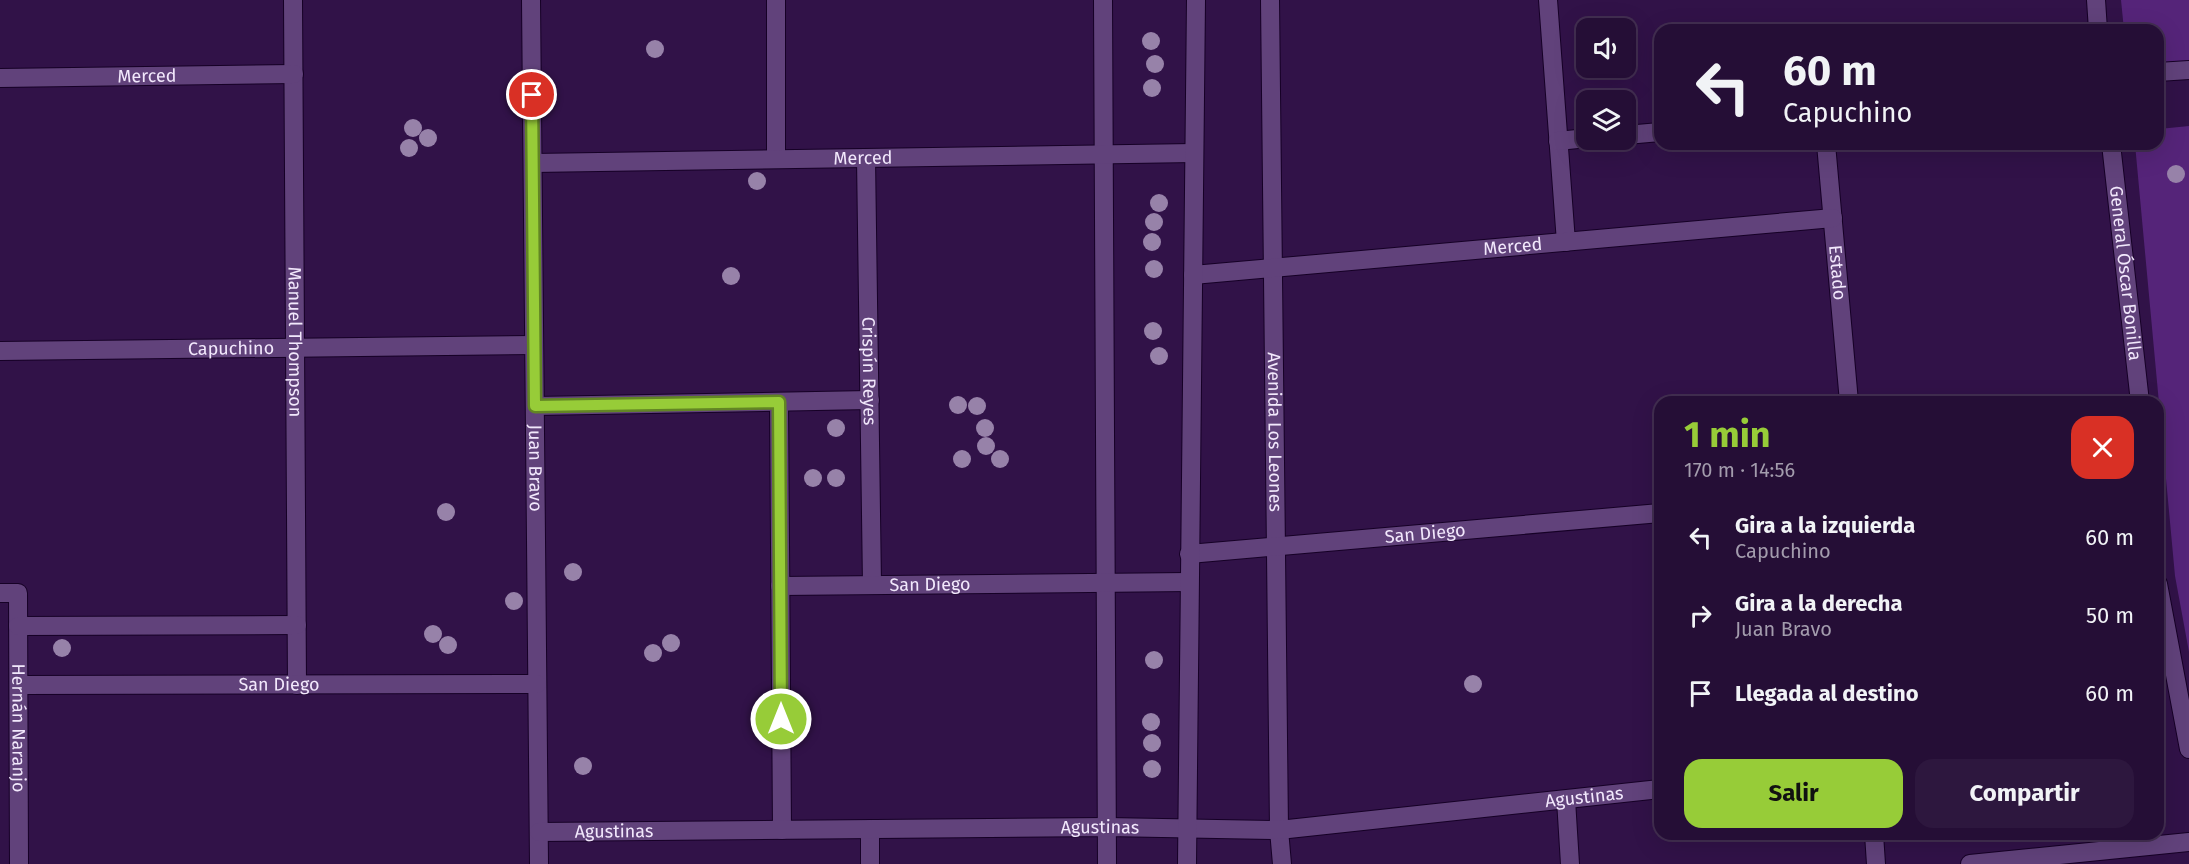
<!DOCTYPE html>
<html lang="es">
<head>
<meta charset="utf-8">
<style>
  body { margin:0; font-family:"Fira Sans",sans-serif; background:#2d173e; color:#f1f3f6; height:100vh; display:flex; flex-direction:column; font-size:22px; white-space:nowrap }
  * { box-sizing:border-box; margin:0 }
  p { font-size:20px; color:#a39cad }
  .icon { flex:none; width:33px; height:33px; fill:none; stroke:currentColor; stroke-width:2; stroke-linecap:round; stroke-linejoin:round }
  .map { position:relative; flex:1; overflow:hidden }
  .details { position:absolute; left:1654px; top:396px; width:510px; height:444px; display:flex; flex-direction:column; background:#250e36; border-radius:18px; box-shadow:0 6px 24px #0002,0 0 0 2px #422e51 }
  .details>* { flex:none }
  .banner { position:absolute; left:1654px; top:24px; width:510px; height:126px; border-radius:18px; box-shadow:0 6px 24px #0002,0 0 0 2px #422e51; background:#250e36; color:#f1f3f6; overflow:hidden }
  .fabs { position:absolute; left:1576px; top:18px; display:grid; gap:12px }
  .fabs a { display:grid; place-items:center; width:60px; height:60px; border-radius:12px; background:#250e36; box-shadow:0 6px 24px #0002,0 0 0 2px #422e51; font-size:30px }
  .pin { position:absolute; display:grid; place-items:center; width:51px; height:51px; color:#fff; margin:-26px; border:3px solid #fff; border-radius:50%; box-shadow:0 2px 6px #0007 }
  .me { position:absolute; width:66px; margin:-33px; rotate:0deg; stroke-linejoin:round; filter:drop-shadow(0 0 4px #0008) }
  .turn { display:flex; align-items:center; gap:21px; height:126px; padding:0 30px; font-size:27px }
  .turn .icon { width:78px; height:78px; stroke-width:2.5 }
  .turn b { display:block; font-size:42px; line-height:51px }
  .round { display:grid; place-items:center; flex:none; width:63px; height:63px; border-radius:18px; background:#2d173e }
  .overview { display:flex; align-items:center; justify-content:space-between; height:102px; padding:0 30px }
  h1 { font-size:36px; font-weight:700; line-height:45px; color:#97cc38 }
  .button { display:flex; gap:12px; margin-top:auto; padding:12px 30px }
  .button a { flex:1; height:69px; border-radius:18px; background:#97cc38; color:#111; font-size:24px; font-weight:700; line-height:69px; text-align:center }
  .button a+a { background:#2d173e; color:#f1f3f6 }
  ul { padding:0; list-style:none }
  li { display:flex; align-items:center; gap:18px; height:78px; padding:0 30px }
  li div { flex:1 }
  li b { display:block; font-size:22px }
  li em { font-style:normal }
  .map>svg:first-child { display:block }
  .green { fill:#552479 }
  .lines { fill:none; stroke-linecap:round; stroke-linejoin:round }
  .street-casing { stroke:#160126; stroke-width:20 }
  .secondary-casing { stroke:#160126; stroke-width:20 }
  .street { stroke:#61427b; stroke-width:18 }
  .secondary { stroke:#61427b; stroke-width:18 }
  .tree { fill:#9782a9 }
  .route-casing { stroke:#628524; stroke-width:15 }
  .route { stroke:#97cc38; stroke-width:10 }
  .labels { text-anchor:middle; stroke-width:6; stroke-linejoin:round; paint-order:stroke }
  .street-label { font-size:18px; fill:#f2e8fc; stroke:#311248 }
</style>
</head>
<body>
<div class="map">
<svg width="2189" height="864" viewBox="0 0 2189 864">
  <rect width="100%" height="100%" fill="#311248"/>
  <path class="green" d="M2121,0H2189V64L2159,67L2158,30H2124Z
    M2189,126V652L2175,576L2135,144H2158L2159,129Z"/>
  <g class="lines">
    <defs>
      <g id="street">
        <path id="s1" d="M293,0L297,685"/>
        <path id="s2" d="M531,0L539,864"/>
        <path d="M776,0V159"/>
        <path d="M1103,0L1107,864"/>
        <path id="s3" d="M1270,0L1279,830L1282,864"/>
        <path d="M1548,0L1566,242"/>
        <path d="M2158,72L2189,70"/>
        <path id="s4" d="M0,78L294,74"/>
        <path d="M1626,135L1660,132"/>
        <path d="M1558,141L1587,138"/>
        <path id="s5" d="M1826,144L1849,402"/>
        <path id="s6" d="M866,158L872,585"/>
        <path id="s7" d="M533,163L1194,153"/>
        <path id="s8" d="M1193,275L1833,218"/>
        <path id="s9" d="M0,351L534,345"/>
        <path d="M779,402L782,830"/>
        <path d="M535,406L870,400"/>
        <path id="s10" d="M1189,554L1660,513"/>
        <path id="s11" d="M780,586L1189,582"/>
        <path id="s12" d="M0,593H18L19,864"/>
        <path d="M18,626L297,625"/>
        <path id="s13" d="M19,685L537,684"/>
        <path d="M1566,800L1570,864"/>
        <path d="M870,829V864"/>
        <path id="s14" d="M539,832L1107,827L1279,830L1660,789"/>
        <path d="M1874,834L1876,864"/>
        <path d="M1970,864L2189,842"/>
      </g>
      <g id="secondary">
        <path d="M2096,0L2098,30"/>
        <path id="s15" d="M2111,144L2140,402"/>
        <path d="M2158,584L2189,749"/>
        <path d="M1187,864L1196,0"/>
      </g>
    </defs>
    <use href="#street" class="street-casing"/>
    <use href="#secondary" class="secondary-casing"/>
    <use href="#street" class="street"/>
    <use href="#secondary" class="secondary"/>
  </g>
  <g class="tree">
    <circle cx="1151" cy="41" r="9"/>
    <circle cx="655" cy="49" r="9"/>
    <circle cx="1155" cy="64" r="9"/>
    <circle cx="1152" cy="88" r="9"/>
    <circle cx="413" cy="128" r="9"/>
    <circle cx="428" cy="138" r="9"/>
    <circle cx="409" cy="148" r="9"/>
    <circle cx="2176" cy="174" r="9"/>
    <circle cx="757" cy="181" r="9"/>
    <circle cx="1159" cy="203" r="9"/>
    <circle cx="1154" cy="222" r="9"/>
    <circle cx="1152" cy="242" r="9"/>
    <circle cx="1154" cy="269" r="9"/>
    <circle cx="731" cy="276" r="9"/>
    <circle cx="1153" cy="331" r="9"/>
    <circle cx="1159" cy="356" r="9"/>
    <circle cx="958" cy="405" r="9"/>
    <circle cx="977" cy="406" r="9"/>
    <circle cx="836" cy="428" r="9"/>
    <circle cx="985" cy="428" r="9"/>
    <circle cx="986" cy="446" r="9"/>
    <circle cx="962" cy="459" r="9"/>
    <circle cx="1000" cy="459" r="9"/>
    <circle cx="813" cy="478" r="9"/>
    <circle cx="836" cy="478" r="9"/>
    <circle cx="446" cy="512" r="9"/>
    <circle cx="573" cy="572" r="9"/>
    <circle cx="514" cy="601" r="9"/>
    <circle cx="433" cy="634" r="9"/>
    <circle cx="671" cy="643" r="9"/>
    <circle cx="448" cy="645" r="9"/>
    <circle cx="62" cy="648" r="9"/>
    <circle cx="653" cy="653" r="9"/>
    <circle cx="1154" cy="660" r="9"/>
    <circle cx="1473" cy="684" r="9"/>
    <circle cx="1151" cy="722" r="9"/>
    <circle cx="1152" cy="743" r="9"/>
    <circle cx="583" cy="766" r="9"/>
    <circle cx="1152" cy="769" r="9"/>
  </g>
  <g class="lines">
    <defs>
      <path id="route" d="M532,95L535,406L779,402L781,719"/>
    </defs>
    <use href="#route" class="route-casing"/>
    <use href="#route" class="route"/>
  </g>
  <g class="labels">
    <g class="street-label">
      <text dy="6" stroke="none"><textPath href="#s4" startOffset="147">Merced</textPath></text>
      <text dy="6" stroke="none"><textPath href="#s7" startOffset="330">Merced</textPath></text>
      <text dy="6" stroke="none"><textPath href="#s8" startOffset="321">Merced</textPath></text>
      <text dy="6" stroke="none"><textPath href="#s5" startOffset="129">Estado</textPath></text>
      <text dy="6" stroke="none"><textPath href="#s15" startOffset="130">General Óscar Bonilla</textPath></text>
      <text dy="6" stroke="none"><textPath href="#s1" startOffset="342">Manuel Thompson</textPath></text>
      <text dy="6" stroke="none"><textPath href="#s9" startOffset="231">Capuchino</textPath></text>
      <text dy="6" stroke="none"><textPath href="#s6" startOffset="213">Crispín Reyes</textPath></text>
      <text dy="6" stroke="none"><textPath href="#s3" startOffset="432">Avenida Los Leones</textPath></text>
      <text dy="6" stroke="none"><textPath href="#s2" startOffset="468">Juan Bravo</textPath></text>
      <text dy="6" stroke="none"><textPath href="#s10" startOffset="237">San Diego</textPath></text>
      <text dy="6" stroke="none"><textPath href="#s11" startOffset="150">San Diego</textPath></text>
      <text dy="6" stroke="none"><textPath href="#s13" startOffset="260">San Diego</textPath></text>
      <text dy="6" stroke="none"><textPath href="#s12" startOffset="153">Hernán Naranjo</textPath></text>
      <text dy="6" stroke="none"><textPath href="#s14" startOffset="1047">Agustinas</textPath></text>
      <text dy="6" stroke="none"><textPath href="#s14" startOffset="561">Agustinas</textPath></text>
      <text dy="6" stroke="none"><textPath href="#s14" startOffset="75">Agustinas</textPath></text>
    </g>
  </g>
</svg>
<div class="fabs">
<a><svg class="icon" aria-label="sound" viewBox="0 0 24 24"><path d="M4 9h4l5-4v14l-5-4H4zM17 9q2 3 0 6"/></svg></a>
<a><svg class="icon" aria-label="layers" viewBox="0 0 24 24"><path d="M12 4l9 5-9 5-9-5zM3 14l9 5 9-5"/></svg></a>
</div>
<div class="pin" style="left:532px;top:95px;background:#d93025"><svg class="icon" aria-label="arrive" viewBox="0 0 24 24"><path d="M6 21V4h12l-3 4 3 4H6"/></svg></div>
<svg class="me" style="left:781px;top:719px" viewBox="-20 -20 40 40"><circle r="17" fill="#97cc38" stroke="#fff" stroke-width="3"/><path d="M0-11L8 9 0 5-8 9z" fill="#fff"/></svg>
<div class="banner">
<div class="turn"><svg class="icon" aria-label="left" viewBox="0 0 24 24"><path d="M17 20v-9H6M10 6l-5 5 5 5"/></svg><div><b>60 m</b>Capuchino</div></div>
</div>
<section class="details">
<div class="overview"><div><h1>1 min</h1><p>170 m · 14:56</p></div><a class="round" style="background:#d93025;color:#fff"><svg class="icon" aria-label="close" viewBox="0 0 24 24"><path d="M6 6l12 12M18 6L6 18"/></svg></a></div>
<ul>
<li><svg class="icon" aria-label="left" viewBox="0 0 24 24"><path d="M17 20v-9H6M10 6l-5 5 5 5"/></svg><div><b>Gira a la izquierda</b><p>Capuchino</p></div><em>60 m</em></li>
<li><svg class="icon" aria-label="right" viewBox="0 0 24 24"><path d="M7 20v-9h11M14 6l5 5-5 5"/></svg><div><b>Gira a la derecha</b><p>Juan Bravo</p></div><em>50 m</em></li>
<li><svg class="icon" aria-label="arrive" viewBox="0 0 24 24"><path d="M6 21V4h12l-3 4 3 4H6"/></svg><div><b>Llegada al destino</b></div><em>60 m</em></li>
</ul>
<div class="button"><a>Salir</a><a>Compartir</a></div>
</section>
</div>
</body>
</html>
